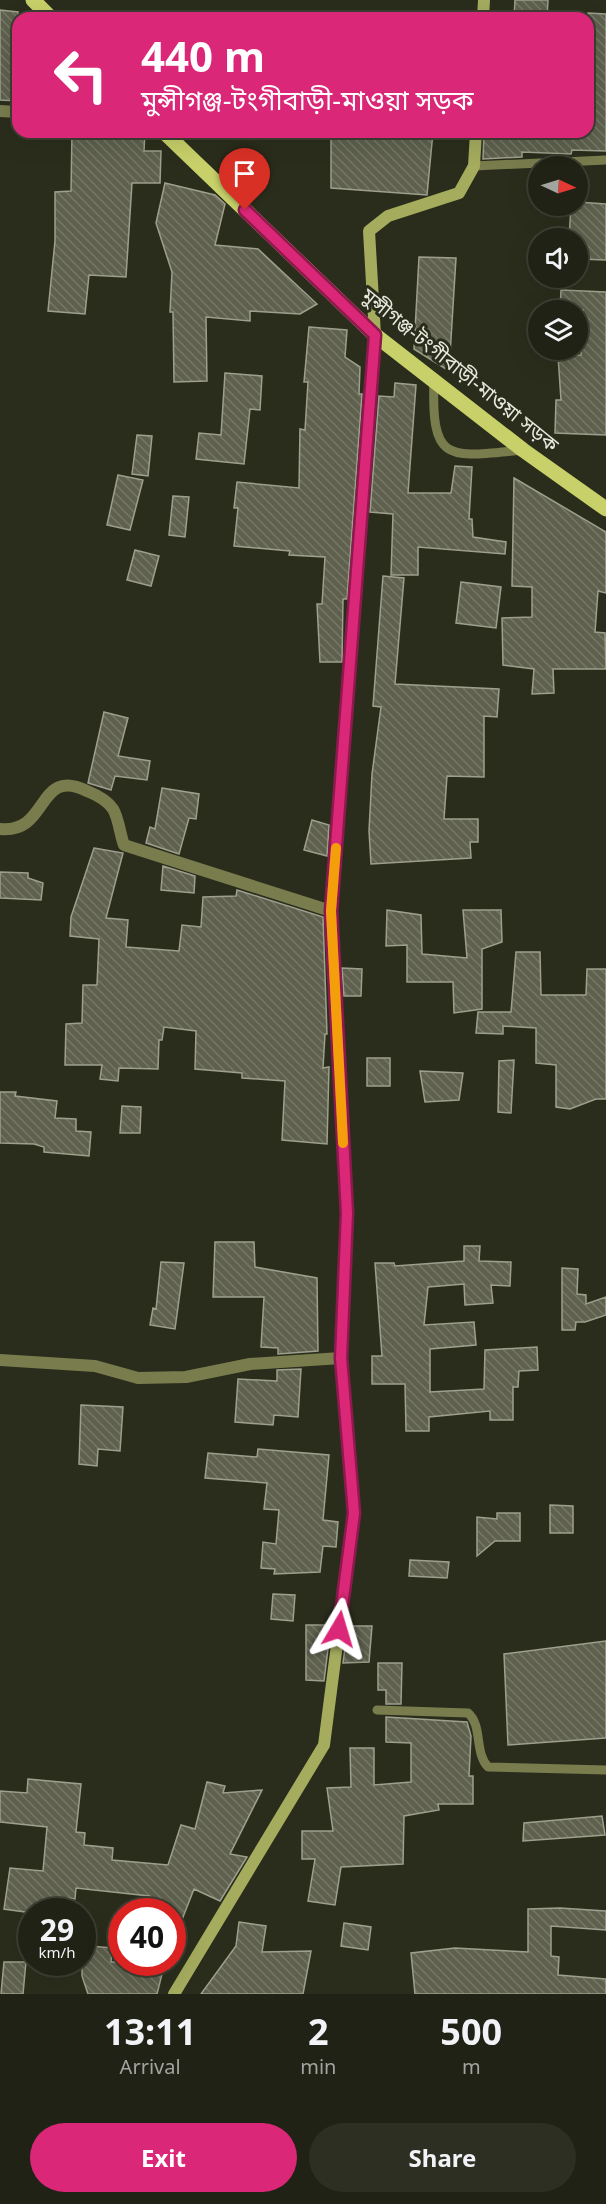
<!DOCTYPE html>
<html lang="en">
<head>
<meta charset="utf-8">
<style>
  body { margin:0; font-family:"Noto Sans","Noto Sans Bengali",sans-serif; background:#2d2f22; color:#f1f3f6; height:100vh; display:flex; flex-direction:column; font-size:22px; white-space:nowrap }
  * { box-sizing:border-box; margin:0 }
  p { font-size:20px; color:#a2a4a0 }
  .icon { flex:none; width:33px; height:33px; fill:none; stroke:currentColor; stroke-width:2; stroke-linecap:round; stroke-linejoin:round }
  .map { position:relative; height:1994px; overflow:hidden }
  .side { display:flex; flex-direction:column; background:#202215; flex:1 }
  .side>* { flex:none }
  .hud { position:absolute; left:12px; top:12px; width:582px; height:126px; border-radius:18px; box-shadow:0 6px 24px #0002,0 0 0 2px #3d3f34; background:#db2777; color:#fff; overflow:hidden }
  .needle { width:39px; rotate:94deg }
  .buttons { position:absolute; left:528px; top:156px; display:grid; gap:12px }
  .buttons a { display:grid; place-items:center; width:60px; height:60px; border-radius:50%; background:#202215; box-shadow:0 6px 24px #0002,0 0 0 2px #3d3f34; font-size:30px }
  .speed { position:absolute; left:18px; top:1898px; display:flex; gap:12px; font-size:30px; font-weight:700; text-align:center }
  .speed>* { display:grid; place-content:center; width:78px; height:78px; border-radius:50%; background:#202215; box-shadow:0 6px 24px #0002,0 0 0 2px #3d3f34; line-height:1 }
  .speed small { font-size:15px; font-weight:400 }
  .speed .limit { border:9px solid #d22; background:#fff; color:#111 }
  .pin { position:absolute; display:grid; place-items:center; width:51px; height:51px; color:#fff; margin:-62px -26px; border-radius:50% 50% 50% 0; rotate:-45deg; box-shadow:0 0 6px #0007 }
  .pin .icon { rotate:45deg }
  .me { position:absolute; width:66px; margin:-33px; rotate:7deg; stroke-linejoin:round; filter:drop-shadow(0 0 4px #0008) }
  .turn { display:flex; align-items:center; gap:21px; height:126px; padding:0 30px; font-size:27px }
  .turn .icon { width:78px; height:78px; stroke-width:2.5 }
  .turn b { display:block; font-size:42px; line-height:51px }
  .eta { display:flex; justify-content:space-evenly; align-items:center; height:102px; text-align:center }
  .eta b { font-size:36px; font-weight:700; line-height:42px }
  .button { display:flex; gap:12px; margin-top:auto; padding:12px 30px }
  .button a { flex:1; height:69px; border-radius:36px; background:#db2777; color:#fff; font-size:24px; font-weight:700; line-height:69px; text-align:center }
  .button a+a { background:#2d2f22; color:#f1f3f6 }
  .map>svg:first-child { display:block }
  .building { fill:url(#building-back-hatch); stroke:#9da08c; stroke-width:1.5 }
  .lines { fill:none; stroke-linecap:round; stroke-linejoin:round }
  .lane { stroke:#797d4e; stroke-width:9 }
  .street { stroke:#797d4e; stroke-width:12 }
  .secondary { stroke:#a5ac5e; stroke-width:12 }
  .primary { stroke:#c7d069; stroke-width:15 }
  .route-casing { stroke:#8e194d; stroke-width:15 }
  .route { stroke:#db2777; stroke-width:10 }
  .slow { stroke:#f59e0b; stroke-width:10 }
  .labels { text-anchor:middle; stroke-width:6; stroke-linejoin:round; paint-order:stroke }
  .street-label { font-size:20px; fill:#e9eadf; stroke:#2b2d1c }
</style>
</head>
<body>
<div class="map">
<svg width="606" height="1994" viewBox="0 0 606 1994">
  <defs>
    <pattern id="building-back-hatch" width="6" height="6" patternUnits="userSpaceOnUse" patternTransform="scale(1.5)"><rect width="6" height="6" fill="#5f614e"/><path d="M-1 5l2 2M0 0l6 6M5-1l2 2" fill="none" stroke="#767867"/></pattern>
  </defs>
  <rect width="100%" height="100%" fill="#2b2d1c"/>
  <path class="building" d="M515,0H548L547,18H514Z
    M0,10L18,12L13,82L18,83V101L0,100Z
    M588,13L606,14V151L572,150L571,154L522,152V157L483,159L484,132H588Z
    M72,132H145L144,151H161L160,183H132L126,277L89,275L85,314L48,311L55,241V192L71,191Z
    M331,132H433L427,195L331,188Z
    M165,183L215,195L225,204L215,245L258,249L317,304L300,314L250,311V321L206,317L207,381L174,382L173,312H170L172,272L156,223Z
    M578,202L606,204V260L578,259V238H569L571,206H578Z
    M419,257L456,258L449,371L414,349Z
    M561,290L606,292V435L555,433L556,400H561L558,356L581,355L583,310H560Z
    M309,327L347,330L345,357L360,367L359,394H362L347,599H343L342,662H320L317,604H322L325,557L289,555L290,551L234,546L238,508H234L237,482L299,488L300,429L305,430L308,382H304Z
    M225,373L262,376L260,410L250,409L244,464L196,459L199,433L221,435Z
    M395,383L416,385L408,493H451L455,466L472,467L469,519H472L473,537L506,542L505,554L418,547V575H391L393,514L370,512L379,396L394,397Z
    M137,435L152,436L148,476L132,474Z
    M118,475L143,480L130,530L107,525Z
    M514,478L606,532V593L598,591L595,632L605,633L606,669H553L554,693L532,694L534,669L503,665L502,618L532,617V587L512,586Z
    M173,496L189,497L185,537L169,535Z
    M135,550L159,556L151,586L127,580Z
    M383,576L404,578L395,684L499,689L497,717L484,716V777L447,776L444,819H478V842H470L471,858L371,864L369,831L372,774L381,707L373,706Z
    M461,582L501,587L496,628L456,623Z
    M104,712L128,718L118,756L150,761L147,780L115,776L111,790L88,783Z
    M162,788L199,794L196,819L189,818L179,854L146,843L150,827L155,829Z
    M312,820L329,825L327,856L304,850Z
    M94,848L123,853L106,918L128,920L126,947L179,951L182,925L201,927L203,897L236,896L237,890L323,917L327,1034H325L323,1068L329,1067L327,1144L282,1140L285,1081L242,1078V1073L195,1069L196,1031L164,1027L162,1040H159L158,1069L119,1068L118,1081L100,1079L102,1065H65L66,1024L82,1023L83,985H97L99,939L70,936L71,917Z
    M163,866L195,876L194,893L161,890Z
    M0,872L28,873V878L43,883L41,900L0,898Z
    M387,910L421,915L422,954L467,958L463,910H501L502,942L482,949V1009L454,1013L453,982H407V945L386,946Z
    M516,952H540L541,995H586L587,969H606V1099H596L570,1109L556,1107V1065L536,1063V1028L503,1026V1034L476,1033L478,1012H511Z
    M342,968L362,969L361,996H344Z
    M367,1058H390V1086H367Z
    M514,1060L511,1113L498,1112L499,1061Z
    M420,1071L463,1073L459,1100L425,1102Z
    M0,1092H16L15,1096L57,1101L55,1118L76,1119V1131L91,1132L89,1156L44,1152V1147L34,1144L0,1143Z
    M122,1106L141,1107L140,1133H120Z
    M215,1242H254L255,1267L317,1278L318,1351L278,1354V1348L261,1347L264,1297H213Z
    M464,1246H480L479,1261L511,1262L510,1286L491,1285L493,1303L465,1305L464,1284L428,1287L424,1325L474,1322L476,1345L430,1349V1392L484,1389L485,1350L537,1347L538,1370L519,1371L518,1387H513V1420H490V1411L429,1417V1431H406L405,1384H372V1356H382L375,1263H394L395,1266L464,1261Z
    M161,1262L184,1263L175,1329L150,1325L153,1308L156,1309Z
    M562,1268L578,1269L577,1294L586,1295V1304L606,1297V1315L585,1322H576L575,1330H562Z
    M301,1369L298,1417L274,1415L273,1425L235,1422L238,1379L277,1381V1370Z
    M81,1405L123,1407L120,1451L98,1449L97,1466L79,1464Z
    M258,1449L329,1455L323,1520L338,1522L336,1547L323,1546L320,1572L274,1574L275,1569L261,1568L263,1542L276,1544L279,1510L264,1509L267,1483L205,1478L208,1453L257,1457Z
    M550,1505L573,1506V1533H550Z
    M497,1513H520V1541H495L477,1556V1517L497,1519Z
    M410,1560L449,1562L447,1578L409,1576Z
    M273,1594L295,1595L293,1621L271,1619Z
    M306,1625H331L324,1681L306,1680Z
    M348,1626H372L369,1662L343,1663Z
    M606,1641V1738L508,1745L504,1654Z
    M378,1663H402L401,1704H386V1690H378Z
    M386,1717L467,1722L471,1736L469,1776H473V1804H438L439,1810L404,1816L403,1864L341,1867L335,1905L308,1901L315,1859H302V1831H333L327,1788L351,1787L350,1748H374V1785L411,1782V1743L386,1742Z
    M28,1779L81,1784L76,1832L85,1833L84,1845L113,1848L112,1860L168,1865L181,1825L195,1829L207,1782L225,1786L223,1793L262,1790L230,1854L247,1857L220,1901L194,1889L174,1940L172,1911H143L149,1896L76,1888L75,1899L68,1898L67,1911L32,1913L4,1909L10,1868L43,1871L47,1827L0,1822V1791L27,1793Z
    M602,1816L605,1835L523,1841L524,1823Z
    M560,1908L606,1911V1930L551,1926V1956L559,1957L558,1975L606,1979V1994H415L411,1953L455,1948L528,1952V1909Z
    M239,1922L266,1926L262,1952L311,1951L303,1994H201L236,1946Z
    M344,1923L371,1927L368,1950L341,1946Z
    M90,1946L112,1948L111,1962H165L157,1994H88L82,1976V1951L90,1952Z
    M4,1962H26L23,1994H1Z"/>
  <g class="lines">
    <path class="lane" d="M474,166L606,160
      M434,381C431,465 449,457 523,450
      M377,1710L468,1713C483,1726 474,1752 488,1767L606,1770"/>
    <path class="street" d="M0,111L18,112
      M0,829C50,834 36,766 87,791C97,795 107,800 113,809C119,819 120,835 124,845L331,911
      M0,1360L95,1366L138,1378L186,1377L250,1364L341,1358"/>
    <path class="secondary" d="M483,18L484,0
      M174,1994L324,1745L354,1513L341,1358L347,1213L331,911L375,335L369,231L388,216L459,193L474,166L476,132"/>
    <path class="primary" d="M33,0L51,18
      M164,132L375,335L523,450L606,509"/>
  </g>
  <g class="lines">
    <defs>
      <path id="route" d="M245,210L375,335L331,911L347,1213L341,1358L354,1513L339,1629"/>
    </defs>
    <use href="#route" class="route-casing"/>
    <use href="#route" class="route"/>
    <path class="slow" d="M336,848L331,911L343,1143"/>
  </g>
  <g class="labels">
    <g class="street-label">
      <text transform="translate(460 370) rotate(39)" y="7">মুন্সীগঞ্জ-টংগীবাড়ী-মাওয়া সড়ক</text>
    </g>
  </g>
</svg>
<div class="buttons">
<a><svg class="needle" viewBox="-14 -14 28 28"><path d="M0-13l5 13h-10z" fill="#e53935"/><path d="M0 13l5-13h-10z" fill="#a2a4a0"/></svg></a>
<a><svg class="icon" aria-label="sound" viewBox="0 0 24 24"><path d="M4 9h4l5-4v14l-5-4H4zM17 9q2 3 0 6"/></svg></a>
<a><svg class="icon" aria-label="layers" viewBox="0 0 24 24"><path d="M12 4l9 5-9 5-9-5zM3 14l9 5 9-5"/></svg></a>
</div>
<div class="speed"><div>29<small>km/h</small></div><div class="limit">40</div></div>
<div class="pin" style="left:245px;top:210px;background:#d93025"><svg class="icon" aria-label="arrive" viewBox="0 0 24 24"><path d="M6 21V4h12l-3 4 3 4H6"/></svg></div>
<svg class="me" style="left:339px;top:1629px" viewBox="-20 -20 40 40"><path d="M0-17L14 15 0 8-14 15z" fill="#db2777" stroke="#fff" stroke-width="4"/></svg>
<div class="hud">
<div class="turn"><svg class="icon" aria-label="left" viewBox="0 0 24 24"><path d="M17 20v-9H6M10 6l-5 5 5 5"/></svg><div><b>440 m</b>মুন্সীগঞ্জ-টংগীবাড়ী-মাওয়া সড়ক</div></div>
</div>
</div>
<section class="side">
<div class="eta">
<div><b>13:11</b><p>Arrival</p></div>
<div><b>2</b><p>min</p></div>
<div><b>500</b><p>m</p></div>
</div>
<div class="button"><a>Exit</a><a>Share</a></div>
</section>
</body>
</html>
